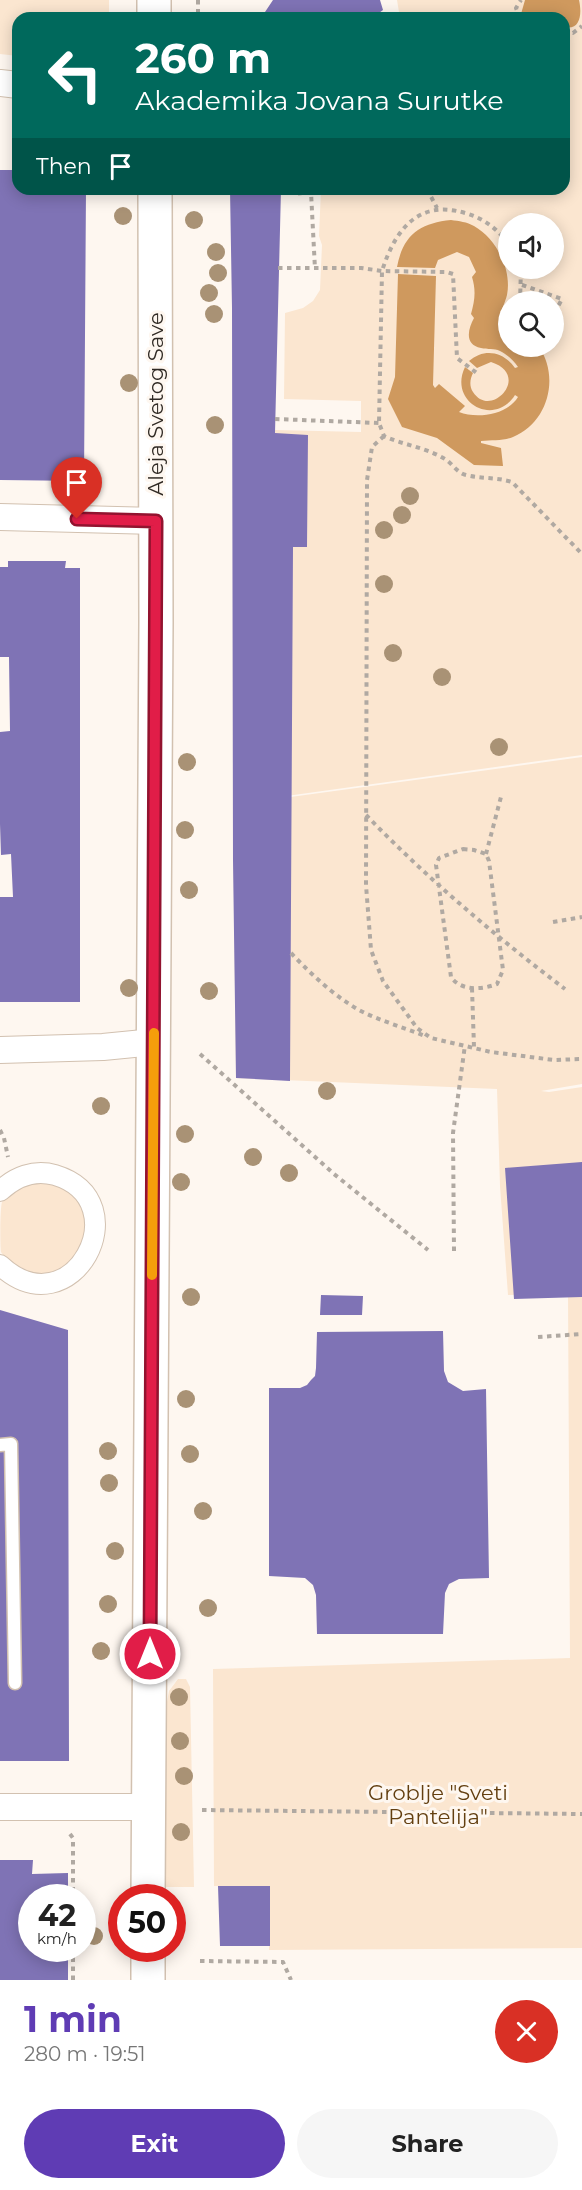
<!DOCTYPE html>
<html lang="en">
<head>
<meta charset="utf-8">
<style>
  body { margin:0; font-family:Montserrat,sans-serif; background:#f6f6f6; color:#222; height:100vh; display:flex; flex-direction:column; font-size:22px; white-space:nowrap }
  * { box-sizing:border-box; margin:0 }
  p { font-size:20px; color:#767676 }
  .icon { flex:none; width:33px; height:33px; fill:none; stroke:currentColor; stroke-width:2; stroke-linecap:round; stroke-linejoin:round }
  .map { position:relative; height:1980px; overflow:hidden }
  .panel { display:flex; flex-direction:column; background:#fff; flex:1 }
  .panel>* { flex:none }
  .guide { position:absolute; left:12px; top:12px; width:558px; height:183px; border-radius:18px; box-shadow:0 3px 15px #0003; background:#00695c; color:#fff; overflow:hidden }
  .buttons { position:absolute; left:498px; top:213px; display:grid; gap:12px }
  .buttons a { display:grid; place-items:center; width:66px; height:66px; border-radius:50%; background:#fff; box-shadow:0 3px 15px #0003; font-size:30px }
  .speed { position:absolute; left:18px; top:1884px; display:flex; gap:12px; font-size:30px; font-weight:700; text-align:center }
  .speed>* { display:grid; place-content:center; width:78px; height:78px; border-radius:50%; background:#fff; box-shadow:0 3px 15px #0003; line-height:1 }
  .speed small { font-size:15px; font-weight:400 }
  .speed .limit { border:9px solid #d22; background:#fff; color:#111 }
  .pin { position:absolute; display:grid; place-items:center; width:51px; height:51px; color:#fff; margin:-62px -26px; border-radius:50% 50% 50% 0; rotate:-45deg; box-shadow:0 0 6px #0007 }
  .pin .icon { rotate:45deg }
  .me { position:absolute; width:66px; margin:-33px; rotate:0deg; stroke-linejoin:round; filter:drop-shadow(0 0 4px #0008) }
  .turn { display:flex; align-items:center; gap:21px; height:126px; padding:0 24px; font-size:27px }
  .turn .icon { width:78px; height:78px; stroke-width:2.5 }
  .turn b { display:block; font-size:42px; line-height:51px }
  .then { display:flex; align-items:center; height:57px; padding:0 24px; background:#0003; gap:12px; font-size:22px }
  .round { display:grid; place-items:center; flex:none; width:63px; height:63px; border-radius:32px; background:#f6f6f6 }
  .summary { display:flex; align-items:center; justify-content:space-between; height:102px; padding:0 24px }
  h1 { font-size:36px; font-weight:700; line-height:45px; color:#5f3cb4 }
  .button { display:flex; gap:12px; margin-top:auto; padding:12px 24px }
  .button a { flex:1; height:69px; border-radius:36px; background:#5f3cb4; color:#fff; font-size:24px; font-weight:700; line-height:69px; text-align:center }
  .button a+a { background:#f6f6f6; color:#222 }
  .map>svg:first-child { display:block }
  .green { fill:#fbe6d0; fill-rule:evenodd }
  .water { fill:#cf995e }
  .building { fill:#7f73b5 }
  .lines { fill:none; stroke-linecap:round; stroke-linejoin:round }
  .service-casing { stroke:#d2c1b0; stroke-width:15 }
  .pedestrian-casing { stroke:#d2c1b0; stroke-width:22 }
  .minor-casing { stroke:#d2c1b0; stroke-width:28 }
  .secondary-casing { stroke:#d2c1b0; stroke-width:36 }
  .path { stroke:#b0a9a2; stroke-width:4; stroke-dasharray:4.5 4.5; stroke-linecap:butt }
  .service { stroke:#fff; stroke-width:12 }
  .pedestrian { stroke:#fff; stroke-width:20 }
  .minor { stroke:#fff; stroke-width:26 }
  .secondary { stroke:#fff; stroke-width:33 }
  .tree { fill:#a99275 }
  .route-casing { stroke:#92132f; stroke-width:15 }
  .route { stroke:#e11d48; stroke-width:10 }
  .slow { stroke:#f59e0b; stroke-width:10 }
  .labels { text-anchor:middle; stroke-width:6; stroke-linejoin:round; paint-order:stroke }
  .street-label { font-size:21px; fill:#302a24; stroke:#fef7f0 }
  .park-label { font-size:21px; fill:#633f10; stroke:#fef7f0 }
</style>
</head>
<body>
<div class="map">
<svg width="582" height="1980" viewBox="0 0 582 1980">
  <rect width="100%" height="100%" fill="#fef7f0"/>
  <path class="green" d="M0,0H109V18H18V56L0,54Z
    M397,0H582V755L236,803V429L361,432V401L284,399L285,313L303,308L313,301L320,290L322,245L319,236L321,189H564V18H400ZM508,224H554V268H508ZM508,302H554V346H508Z
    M582,757V1084L541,1091L549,1092L582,1087V1948L269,1950L270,1886H214L213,1669L570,1658L568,1294L508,1295L500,1186L497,1089L236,1078L233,805Z
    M33,1182C124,1179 83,1314 11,1262C7,1259 3,1256 1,1252C0,1245 0,1208 2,1202C10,1191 21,1187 33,1182Z
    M178,1679H186L190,1687L194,1887H166V1707L169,1691Z"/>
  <path class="water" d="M525,0H579C582,13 581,31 564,27V18H523L521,14Z
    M451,220C459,221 467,222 474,226C497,239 512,270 507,295C505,303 501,310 500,318L508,325V346L539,347C560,377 548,423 513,437C503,441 492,440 481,441V443L501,448L503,466L474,465L437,438L402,427L388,399L395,377L398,274L436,276L433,385L435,388L439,384L465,406L459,412C477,419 507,415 518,397L515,395C494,428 448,402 465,367L473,373C470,379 469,386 473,392C491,420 532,375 491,362L477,368L469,361C484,348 503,351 515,368L518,367C513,360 508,355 500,351C494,348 488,350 481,348C464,345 468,329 474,318L471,314C475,300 476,290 472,277L476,272L469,257L457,252L438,260L435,268L397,267C403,235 420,223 451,220Z"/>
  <path class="building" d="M273,0H380L383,10L372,18H261Z
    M0,170H18V189H86L84,481L0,480Z
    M230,189H281L275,433L308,435L307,547H293L290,1081L236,1078L233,860L232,308Z
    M8,561H66L65,568H80V1002H0V897H13L11,854L1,855L0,824V732L10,731L9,657H0V567H8Z
    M582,1162V1297L514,1299L505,1168Z
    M321,1295L363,1296L362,1315H320Z
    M0,1310L68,1330L69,1761H0Z
    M443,1331L444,1371L448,1382L463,1391L486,1389L489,1578L459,1579L449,1584L445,1593L443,1634H317L316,1595L313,1585L305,1578L269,1576V1388H300L307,1385L311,1380L315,1376L316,1368L317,1332Z
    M0,1860H33L32,1874L68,1873V1898H32V1948H68V1980H0Z
    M218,1886H270V1946H220Z"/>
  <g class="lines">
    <defs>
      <path id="service" d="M0,1445L11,1444L15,1683"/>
      <path id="pedestrian" d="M0,1191C15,1177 34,1169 55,1175C141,1201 72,1332 0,1265"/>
      <path id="minor" d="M0,83L18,85
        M0,517L156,521
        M0,1050L103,1047L154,1042
        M0,1807H148"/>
      <path id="secondary" d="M154,0V18
        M148,1898L156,622L155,189
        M148,1948V1980"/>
    </defs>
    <use href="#service" class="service-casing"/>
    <use href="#pedestrian" class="pedestrian-casing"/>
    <use href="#minor" class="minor-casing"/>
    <use href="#secondary" class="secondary-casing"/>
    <path class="path" d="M198,0V18
      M520,18L516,8L521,0
      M564,31L573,33L582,26
      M294,189V194L311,192L315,269
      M427,189L437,208
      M508,244C498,229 483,218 465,213C418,199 395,230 382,271L379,423L384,436C403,445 425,447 445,459C452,463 457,473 466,475C482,479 496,477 512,482L582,554
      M278,268H361L382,271L447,272L453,274L457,358L478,374
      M522,285L562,299L554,314
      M520,302L521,268
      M275,419L379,423
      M384,436L372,447L367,480L366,885L371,950L383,981L417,1028L431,1038L491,1052L554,1060L582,1059
      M366,815C427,878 495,936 565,989
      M463,849L474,850L486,854L489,861L503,970L497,984C481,990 461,991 451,977L436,865L439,858Z
      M486,854L502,793
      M553,922L582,917
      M291,953C312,975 333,995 359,1010C380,1021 403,1027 425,1036
      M472,988L474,1047
      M200,1054L334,1174L428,1250
      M0,1130L4,1138L8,1157
      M454,1251L453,1133L465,1045
      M538,1337L582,1334
      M202,1810L582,1814
      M70,1834L73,1838V1898
      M200,1961L283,1962L291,1980
      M73,1980V1948"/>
    <use href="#service" class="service"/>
    <use href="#pedestrian" class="pedestrian"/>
    <use href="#minor" class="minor"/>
    <use href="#secondary" class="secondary"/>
  </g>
  <g class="tree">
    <circle cx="123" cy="216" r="9"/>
    <circle cx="194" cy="220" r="9"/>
    <circle cx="216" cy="252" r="9"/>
    <circle cx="218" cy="273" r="9"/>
    <circle cx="209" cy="293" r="9"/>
    <circle cx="214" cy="314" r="9"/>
    <circle cx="129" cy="383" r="9"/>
    <circle cx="215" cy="425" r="9"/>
    <circle cx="410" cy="496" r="9"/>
    <circle cx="402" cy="515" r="9"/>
    <circle cx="384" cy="530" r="9"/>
    <circle cx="384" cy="584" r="9"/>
    <circle cx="393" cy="653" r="9"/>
    <circle cx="442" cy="677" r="9"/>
    <circle cx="499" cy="747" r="9"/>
    <circle cx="187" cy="762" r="9"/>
    <circle cx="185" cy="830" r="9"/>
    <circle cx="189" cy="890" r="9"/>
    <circle cx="129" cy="988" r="9"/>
    <circle cx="209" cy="991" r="9"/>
    <circle cx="327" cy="1091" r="9"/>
    <circle cx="101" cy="1106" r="9"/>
    <circle cx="185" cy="1134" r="9"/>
    <circle cx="253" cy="1157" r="9"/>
    <circle cx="289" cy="1173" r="9"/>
    <circle cx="181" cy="1182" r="9"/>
    <circle cx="191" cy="1297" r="9"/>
    <circle cx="186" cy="1399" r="9"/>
    <circle cx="108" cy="1451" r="9"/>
    <circle cx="190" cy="1454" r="9"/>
    <circle cx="109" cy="1483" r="9"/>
    <circle cx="203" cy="1511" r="9"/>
    <circle cx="115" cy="1551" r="9"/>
    <circle cx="108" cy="1604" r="9"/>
    <circle cx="208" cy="1608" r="9"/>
    <circle cx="101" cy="1651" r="9"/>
    <circle cx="179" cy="1697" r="9"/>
    <circle cx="180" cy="1741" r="9"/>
    <circle cx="184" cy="1776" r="9"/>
    <circle cx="181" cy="1832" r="9"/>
    <circle cx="94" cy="1936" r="9"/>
  </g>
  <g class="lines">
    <defs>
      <path id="route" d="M77,519L156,521L150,1654"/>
    </defs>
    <use href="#route" class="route-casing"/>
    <use href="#route" class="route"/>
    <path class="slow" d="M152,1275L154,1033"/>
  </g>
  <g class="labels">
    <g class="street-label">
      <text transform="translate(156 404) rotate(-90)" y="7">Aleja Svetog Save</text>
    </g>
    <g class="park-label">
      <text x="438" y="1800">Groblje "Sveti<tspan x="438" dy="24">Pantelija"</tspan></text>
    </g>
  </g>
</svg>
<div class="buttons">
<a><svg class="icon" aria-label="sound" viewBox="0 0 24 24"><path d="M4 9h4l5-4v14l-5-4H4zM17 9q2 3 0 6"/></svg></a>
<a><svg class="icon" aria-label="search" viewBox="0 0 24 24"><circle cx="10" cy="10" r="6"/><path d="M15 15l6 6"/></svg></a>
</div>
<div class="speed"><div>42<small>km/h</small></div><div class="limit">50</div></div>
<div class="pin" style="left:77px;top:519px;background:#d93025"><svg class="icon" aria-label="arrive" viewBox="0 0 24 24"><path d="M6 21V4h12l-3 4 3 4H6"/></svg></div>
<svg class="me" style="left:150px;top:1654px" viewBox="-20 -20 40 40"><circle r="17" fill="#e11d48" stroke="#fff" stroke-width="3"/><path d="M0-11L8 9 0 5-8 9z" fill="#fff"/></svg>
<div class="guide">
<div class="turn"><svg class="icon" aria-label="left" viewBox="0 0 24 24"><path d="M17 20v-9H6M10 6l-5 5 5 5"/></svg><div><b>260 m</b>Akademika Jovana Surutke</div></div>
<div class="then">Then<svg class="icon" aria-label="arrive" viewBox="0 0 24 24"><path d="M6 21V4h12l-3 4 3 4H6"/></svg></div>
</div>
</div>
<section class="panel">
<div class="summary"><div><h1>1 min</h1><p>280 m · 19:51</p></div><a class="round" style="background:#d93025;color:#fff"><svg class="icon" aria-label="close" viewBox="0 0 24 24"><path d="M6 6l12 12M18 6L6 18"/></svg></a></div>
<div class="button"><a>Exit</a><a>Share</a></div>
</section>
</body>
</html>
